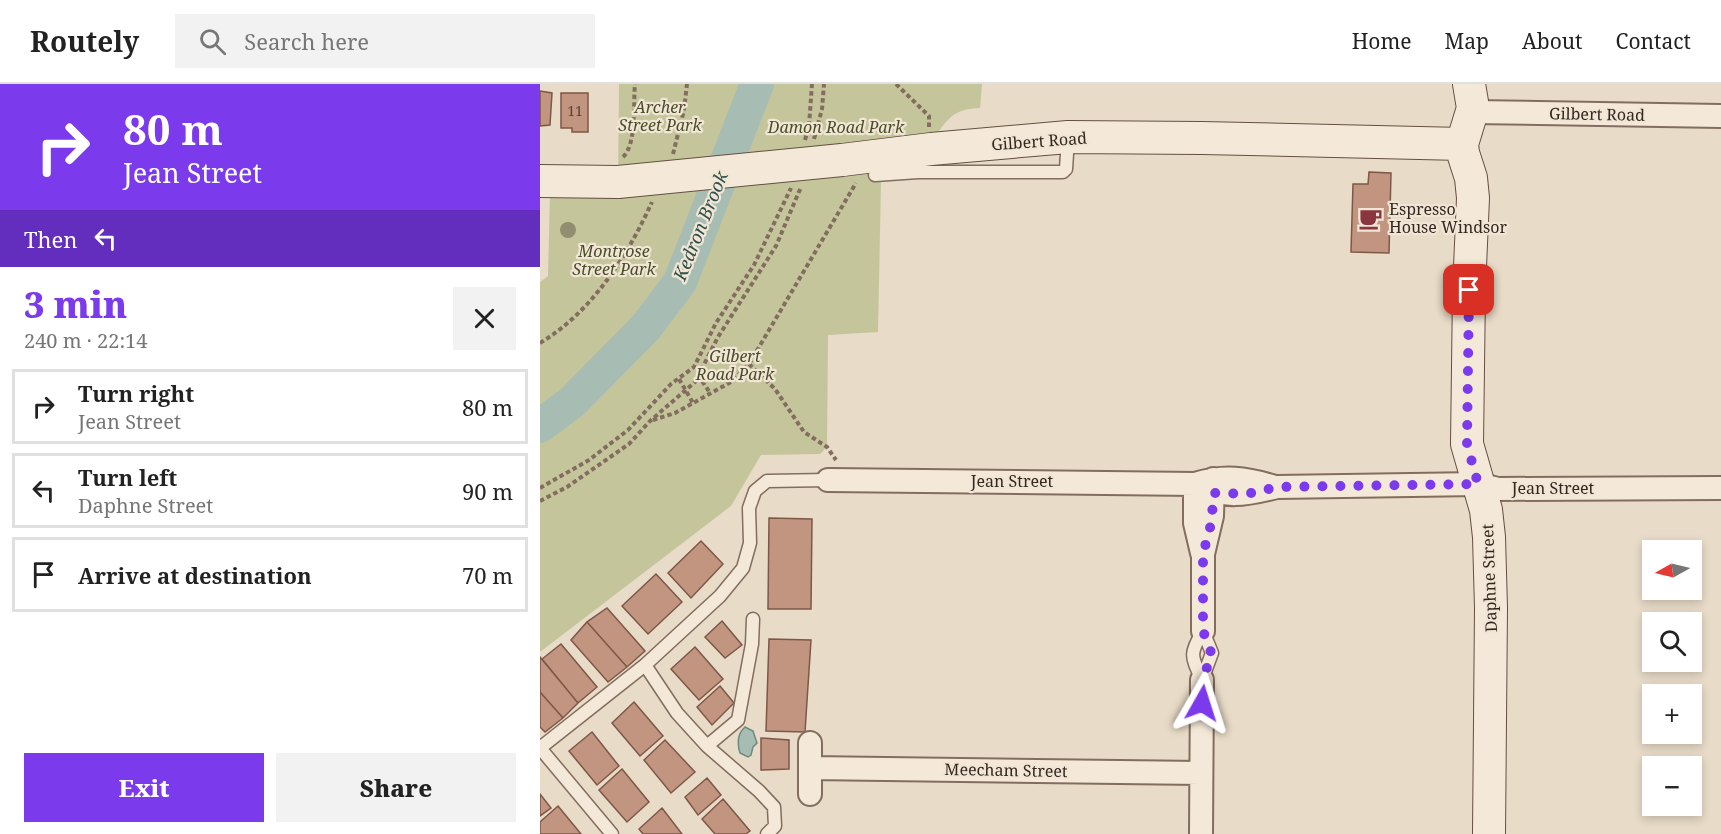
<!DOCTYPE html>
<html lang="en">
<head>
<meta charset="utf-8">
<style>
  body { margin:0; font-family:"Noto Serif",serif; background:#f2f2f2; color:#222; height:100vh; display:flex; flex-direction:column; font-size:22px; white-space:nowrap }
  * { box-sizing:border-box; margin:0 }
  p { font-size:20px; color:#767676 }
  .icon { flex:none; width:33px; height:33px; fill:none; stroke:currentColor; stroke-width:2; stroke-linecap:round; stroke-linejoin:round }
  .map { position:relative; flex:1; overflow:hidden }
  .sheet { display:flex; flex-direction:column; background:#fff; width:540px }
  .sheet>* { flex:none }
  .hud { background:#7c3aed; color:#fff; overflow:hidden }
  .needle { width:39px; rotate:262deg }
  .buttons { position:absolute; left:1102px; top:456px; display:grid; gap:12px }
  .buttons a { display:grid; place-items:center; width:60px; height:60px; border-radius:0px; background:#fff; box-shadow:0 3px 9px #0003; font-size:30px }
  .pin { position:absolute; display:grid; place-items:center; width:51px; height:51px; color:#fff; margin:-26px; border-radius:12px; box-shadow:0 3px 9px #0006 }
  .me { position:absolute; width:66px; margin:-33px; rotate:6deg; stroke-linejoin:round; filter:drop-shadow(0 0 4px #0008) }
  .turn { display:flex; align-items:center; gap:21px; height:126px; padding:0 24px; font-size:27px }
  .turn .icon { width:78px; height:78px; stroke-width:2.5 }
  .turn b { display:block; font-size:42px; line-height:51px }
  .then { display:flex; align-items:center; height:57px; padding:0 24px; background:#0003; gap:12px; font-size:22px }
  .round { display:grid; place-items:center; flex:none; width:63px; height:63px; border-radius:0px; background:#f2f2f2 }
  .headline { display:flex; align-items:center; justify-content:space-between; height:102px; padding:0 24px }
  h1 { font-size:36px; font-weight:800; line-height:45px; color:#7c3aed }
  .cta { display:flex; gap:12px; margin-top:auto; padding:12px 24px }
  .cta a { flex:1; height:69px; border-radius:0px; background:#7c3aed; color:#fff; font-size:24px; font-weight:800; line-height:69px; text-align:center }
  .cta a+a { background:#f2f2f2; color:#222 }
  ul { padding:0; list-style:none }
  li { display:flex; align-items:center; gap:18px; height:75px; margin:0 12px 9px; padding:0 12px; border:3px solid #e0e0e0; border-radius:0px }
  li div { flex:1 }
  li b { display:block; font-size:22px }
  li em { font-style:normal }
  header { display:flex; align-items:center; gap:36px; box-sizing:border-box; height:84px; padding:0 30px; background:#fff; border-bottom:2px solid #e0e0e0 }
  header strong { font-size:28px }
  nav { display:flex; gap:33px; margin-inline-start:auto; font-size:21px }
  .search { width:420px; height:54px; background:#f2f2f2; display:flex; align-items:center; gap:15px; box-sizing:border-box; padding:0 21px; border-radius:0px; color:#767676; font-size:22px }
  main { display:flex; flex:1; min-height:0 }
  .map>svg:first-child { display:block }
  .green { fill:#c5c59c }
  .water { fill:#a7bdb4; stroke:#6f8a80; stroke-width:1.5 }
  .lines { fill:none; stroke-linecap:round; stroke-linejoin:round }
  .river { stroke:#a7bdb4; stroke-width:34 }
  .building { fill:#c29581; stroke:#7e5747; stroke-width:1.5 }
  .lane-casing { stroke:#826d5e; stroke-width:15 }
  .street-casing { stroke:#826d5e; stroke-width:26 }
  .secondary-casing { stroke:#644f41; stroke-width:34 }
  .path { stroke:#826d5e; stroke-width:4; stroke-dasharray:4.5 3; stroke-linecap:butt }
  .lane { stroke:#f4e9d9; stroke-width:12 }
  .street { stroke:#f4e9d9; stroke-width:22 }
  .secondary { stroke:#f4e9d9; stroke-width:32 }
  .secondary-bridge-casing { stroke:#644f41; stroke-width:34; stroke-linecap:butt }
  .secondary-bridge { stroke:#f4e9d9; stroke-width:32 }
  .tree { fill:#918d70 }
  .route { stroke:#7c3aed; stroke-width:10; stroke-dasharray:0 18 }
  .labels { text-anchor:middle; stroke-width:4.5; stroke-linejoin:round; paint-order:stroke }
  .number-label { font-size:14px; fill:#584238 }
  .park-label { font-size:16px; font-style:italic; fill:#494e29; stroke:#f1e6d5 }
  .street-label { font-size:16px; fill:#342720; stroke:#f1e6d5 }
  .poi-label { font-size:16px; fill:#342720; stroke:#f1e6d5; text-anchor:start }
  .water-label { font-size:18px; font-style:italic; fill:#31524c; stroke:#f1e6d5 }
</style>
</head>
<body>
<header>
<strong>Routely</strong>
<div class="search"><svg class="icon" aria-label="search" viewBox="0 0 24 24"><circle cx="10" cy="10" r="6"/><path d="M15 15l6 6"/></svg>Search here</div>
<nav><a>Home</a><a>Map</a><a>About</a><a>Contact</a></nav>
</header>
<main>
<section class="sheet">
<div class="hud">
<div class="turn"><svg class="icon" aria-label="right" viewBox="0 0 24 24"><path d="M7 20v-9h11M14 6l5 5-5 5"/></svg><div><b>80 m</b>Jean Street</div></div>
<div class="then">Then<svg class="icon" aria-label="left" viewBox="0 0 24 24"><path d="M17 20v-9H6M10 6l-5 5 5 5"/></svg></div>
</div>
<div class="headline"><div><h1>3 min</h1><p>240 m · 22:14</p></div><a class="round"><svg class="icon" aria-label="close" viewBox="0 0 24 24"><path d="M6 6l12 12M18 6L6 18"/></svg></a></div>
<ul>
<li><svg class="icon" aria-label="right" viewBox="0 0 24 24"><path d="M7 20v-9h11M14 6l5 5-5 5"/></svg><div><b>Turn right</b><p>Jean Street</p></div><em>80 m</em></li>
<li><svg class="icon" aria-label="left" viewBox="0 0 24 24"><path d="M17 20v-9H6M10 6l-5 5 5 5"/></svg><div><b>Turn left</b><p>Daphne Street</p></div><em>90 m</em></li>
<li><svg class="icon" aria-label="arrive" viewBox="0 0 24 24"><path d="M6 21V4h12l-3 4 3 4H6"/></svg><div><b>Arrive at destination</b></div><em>70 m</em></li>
</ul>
<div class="cta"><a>Exit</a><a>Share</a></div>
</section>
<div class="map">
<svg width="1181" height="750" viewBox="0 0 1181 750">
  <rect width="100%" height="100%" fill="#e8dbc7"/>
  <path class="green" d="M79,0H442L440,24C419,25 412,29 399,47L339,58L341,98L338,248L288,251L287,363L280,370L221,371L191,422L0,568V198L8,192L10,111L78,108Z"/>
  <path class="water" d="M205,643L213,647L217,659L213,663L211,671L208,673L200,669C197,659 197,650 205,643Z"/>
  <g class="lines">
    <path class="river" d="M0,342L32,318L106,243L140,198L217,0"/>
  </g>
  <path class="building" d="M0,7L12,9L10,41L0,42Z
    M21,9H48V48H32V44H21Z
    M829,88L851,89L849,169L811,168L813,100H828Z
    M229,434L272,435L271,525H228Z
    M161,457L183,480L151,514L128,489Z
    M116,490L142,518L108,550L82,522Z
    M67,524L105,567L87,583L47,538Z
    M182,537L202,561L185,574L165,553Z
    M47,538L87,583L68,598L31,556Z
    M229,555L271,556L265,648L226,647Z
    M21,560L57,603L38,619L2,575Z
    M155,563L183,595L159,616L131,585Z
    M0,573L38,619L23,634L0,608Z
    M180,602L194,619L172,641L157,623Z
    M0,608L23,634L5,648L0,643Z
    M94,618L123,652L100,672L72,639Z
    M52,648L79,682L57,701L29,667Z
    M221,654L249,656V685L221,686Z
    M125,656L155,688L131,709L104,676Z
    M82,685L109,718L87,738L59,706Z
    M167,694L181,711L158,731L145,713Z
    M0,710L11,724L0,732Z
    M183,715L210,747L206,750H175L162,735Z
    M18,722L41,750H0V738Z
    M122,724L142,750H103L99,745Z"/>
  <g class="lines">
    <defs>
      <path id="lane" d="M335,91L378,88H523L526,85L528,54
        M105,581L137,629L167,662L219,707L234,723L235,742L227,750
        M662,596C651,572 649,570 663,547
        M662,596L672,569L663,547
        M167,662L198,636L212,560L213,535
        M0,664L105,581L180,512L203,484L210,459L209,424L215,407L227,397L288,396
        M0,664L72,750"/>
      <path id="street" d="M932,28L1181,32
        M288,396L655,400C684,391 706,394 735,403
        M655,400C685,415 705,411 737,403L938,400L958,405L1181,404
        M655,400V439L662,469
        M663,547V470L672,432L673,395
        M270,684L661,689
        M270,710V659
        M661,750L662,596"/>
      <path id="secondary" d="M929,0L933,24L922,60L923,69L931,94L933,114L929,206L927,360L946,426L949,453L951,524L949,750
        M302,76L391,65L528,53L662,54L922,60
        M0,97L78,98"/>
    </defs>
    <use href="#lane" class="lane-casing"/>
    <use href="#street" class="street-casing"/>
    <use href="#secondary" class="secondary-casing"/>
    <path class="path" d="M356,0L389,32V43
      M274,55L282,25L284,0
      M265,56L269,42L272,0
      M133,70L144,26L147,0
      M83,73C97,60 93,19 95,0
      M0,259C52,228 88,171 112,118
      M209,280L235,305L264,348L287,363L296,376
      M158,291L170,309
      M139,295L153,319
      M113,336L135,329L191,298L209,280L316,99
      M0,404L49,376L88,346L131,300L154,283L176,239L214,181L251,104
      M0,417L27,403L89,360L110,337L155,298L178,253L236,162L261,103"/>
    <use href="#lane" class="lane"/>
    <use href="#street" class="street"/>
    <use href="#secondary" class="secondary"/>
    <defs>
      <path id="secondary-bridge" d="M78,98L302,76"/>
    </defs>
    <use href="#secondary-bridge" class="secondary-bridge-casing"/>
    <use href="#secondary-bridge" class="secondary-bridge"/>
  </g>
  <circle class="tree" cx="28" cy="146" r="8"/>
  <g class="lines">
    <path class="route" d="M662,619V596L672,571L663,547V470L671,440L674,409L707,410L737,403L938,400L927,360L929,206"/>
  </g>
  <defs>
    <symbol id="cafe-bare" viewBox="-9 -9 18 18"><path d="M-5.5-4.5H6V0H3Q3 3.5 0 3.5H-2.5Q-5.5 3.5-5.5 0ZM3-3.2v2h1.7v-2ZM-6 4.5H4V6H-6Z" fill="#893640" stroke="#f1e6d5" stroke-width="2.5" paint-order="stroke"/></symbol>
  </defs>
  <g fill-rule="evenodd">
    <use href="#cafe-bare" x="814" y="118" width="33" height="33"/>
  </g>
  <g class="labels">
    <g class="number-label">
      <text x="35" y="32">11</text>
    </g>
    <g class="park-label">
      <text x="120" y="29">Archer<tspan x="120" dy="18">Street Park</tspan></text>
      <text x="296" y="49">Damon Road Park</text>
      <text x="74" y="173">Montrose<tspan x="74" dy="18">Street Park</tspan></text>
      <text x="195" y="278">Gilbert<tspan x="195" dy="18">Road Park</tspan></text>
    </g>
    <g class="street-label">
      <text transform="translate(1057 30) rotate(1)" y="6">Gilbert Road</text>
      <text transform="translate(499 57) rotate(-4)" y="6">Gilbert Road</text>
      <text x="472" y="403">Jean Street</text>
      <text x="1013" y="410">Jean Street</text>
      <text transform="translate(949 494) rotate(-92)" y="6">Daphne Street</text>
      <text transform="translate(466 686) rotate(1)" y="6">Meecham Street</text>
    </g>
    <g class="poi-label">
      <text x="849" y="131">Espresso<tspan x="849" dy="18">House Windsor</tspan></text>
    </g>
    <g class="water-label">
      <text transform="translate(161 142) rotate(-68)" y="6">Kedron Brook</text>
    </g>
  </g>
</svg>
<div class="buttons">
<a><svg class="needle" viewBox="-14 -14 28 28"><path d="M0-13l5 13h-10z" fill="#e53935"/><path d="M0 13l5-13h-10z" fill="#767676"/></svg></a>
<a><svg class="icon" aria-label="search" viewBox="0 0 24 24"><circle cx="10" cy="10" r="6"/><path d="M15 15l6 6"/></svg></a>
<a>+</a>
<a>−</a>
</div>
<div class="pin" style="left:929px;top:206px;background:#d93025"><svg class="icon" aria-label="arrive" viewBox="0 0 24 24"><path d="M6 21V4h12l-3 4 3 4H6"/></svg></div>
<svg class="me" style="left:662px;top:619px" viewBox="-20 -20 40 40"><path d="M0-17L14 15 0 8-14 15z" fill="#7c3aed" stroke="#fff" stroke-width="4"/></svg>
</div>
</main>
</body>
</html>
